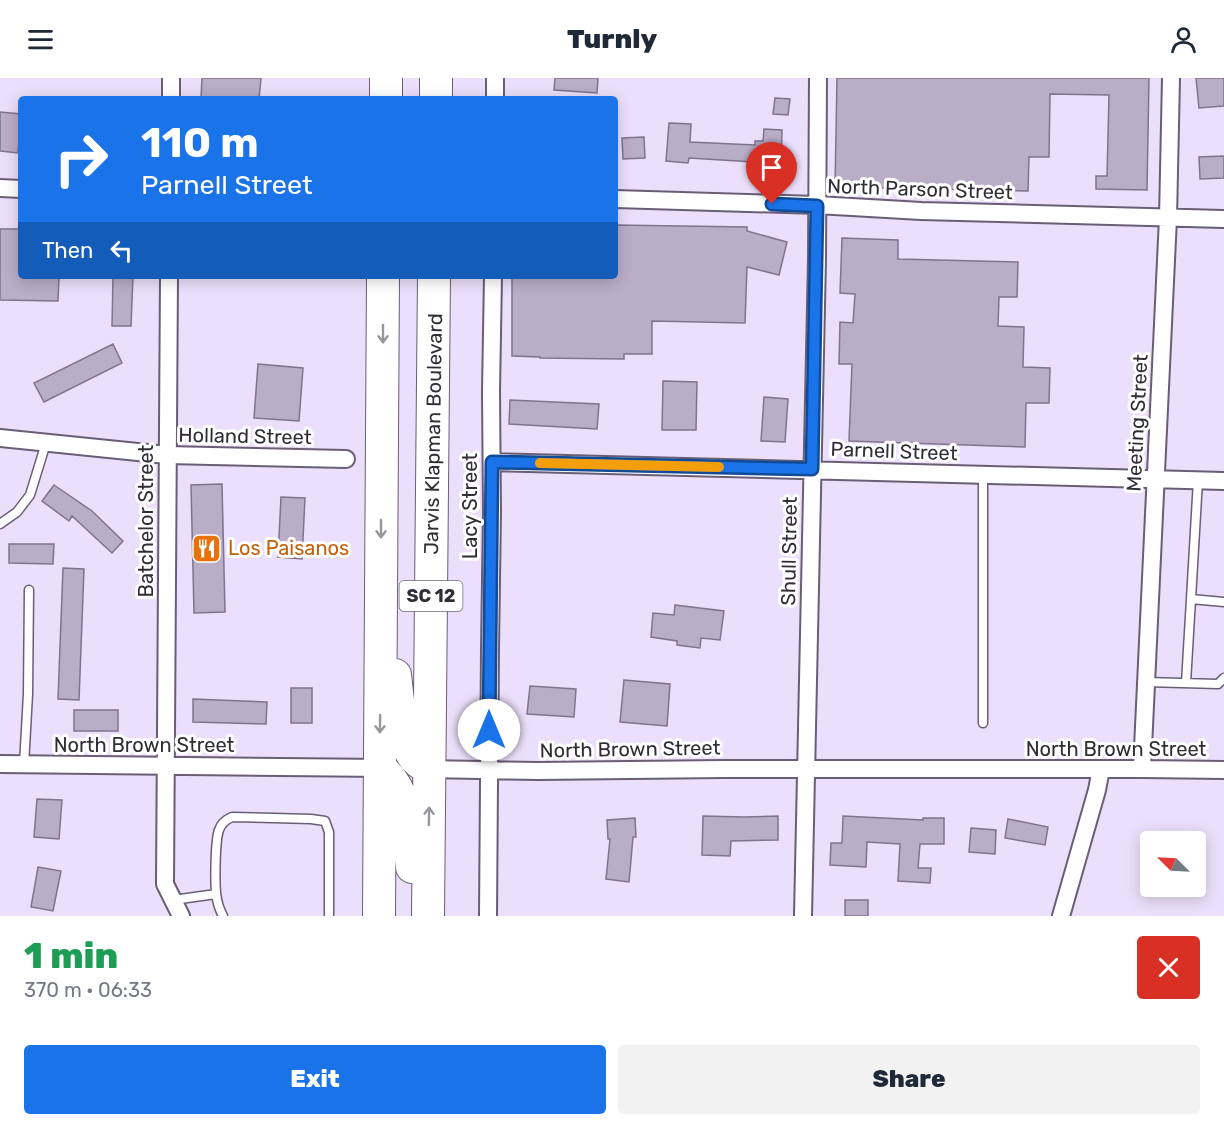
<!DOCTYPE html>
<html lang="en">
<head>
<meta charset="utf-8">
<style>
  body { margin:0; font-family:Rubik,sans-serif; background:#f2f2f3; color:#1f2937; height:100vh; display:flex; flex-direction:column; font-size:22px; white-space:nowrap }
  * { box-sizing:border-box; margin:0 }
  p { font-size:20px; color:#747a83 }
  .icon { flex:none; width:33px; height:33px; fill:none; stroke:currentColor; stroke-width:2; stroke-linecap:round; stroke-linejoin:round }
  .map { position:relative; height:838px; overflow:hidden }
  .panel { display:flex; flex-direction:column; background:#fff; flex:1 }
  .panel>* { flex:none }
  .guide { position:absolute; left:18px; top:18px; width:600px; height:183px; border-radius:6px; box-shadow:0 3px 15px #0003; background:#1a73e8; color:#fff; overflow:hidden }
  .needle { width:39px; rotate:294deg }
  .buttons { position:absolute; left:1140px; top:753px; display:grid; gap:12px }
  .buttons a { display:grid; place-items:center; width:66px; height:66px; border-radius:6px; background:#fff; box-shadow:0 3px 15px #0003; font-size:30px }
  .pin { position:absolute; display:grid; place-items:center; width:51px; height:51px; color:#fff; margin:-62px -26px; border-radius:50% 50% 50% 0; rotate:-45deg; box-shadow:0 0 6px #0007 }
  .pin .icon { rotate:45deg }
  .me { position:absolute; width:66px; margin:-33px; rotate:0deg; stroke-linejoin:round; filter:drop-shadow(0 0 4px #0008) }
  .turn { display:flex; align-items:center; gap:21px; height:126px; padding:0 24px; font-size:27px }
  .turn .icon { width:78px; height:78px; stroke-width:2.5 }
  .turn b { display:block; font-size:42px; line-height:51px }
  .then { display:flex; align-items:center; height:57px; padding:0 24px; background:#0003; gap:12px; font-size:22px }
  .round { display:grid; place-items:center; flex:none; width:63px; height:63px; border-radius:6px; background:#f2f2f3 }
  .head { display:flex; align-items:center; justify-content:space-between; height:102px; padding:0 24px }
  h1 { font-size:36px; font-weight:800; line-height:45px; color:#1e9e55 }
  .cta { display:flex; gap:12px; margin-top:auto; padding:12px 24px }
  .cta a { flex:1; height:69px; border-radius:6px; background:#1a73e8; color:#fff; font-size:24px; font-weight:800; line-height:69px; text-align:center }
  .cta a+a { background:#f2f2f3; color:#1f2937 }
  header { display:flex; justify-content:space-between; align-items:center; height:78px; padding:0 24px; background:#fff; font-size:27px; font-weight:800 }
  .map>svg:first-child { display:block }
  .building { fill:#baadc8; stroke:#7f748d; stroke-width:1.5 }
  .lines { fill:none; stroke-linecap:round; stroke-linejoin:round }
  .lane-casing { stroke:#695e76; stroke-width:11 }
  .street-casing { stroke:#695e76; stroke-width:20 }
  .highway-casing { stroke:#695e76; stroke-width:34 }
  .lane { stroke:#fff; stroke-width:8 }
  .street { stroke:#fff; stroke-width:16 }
  .highway { stroke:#fff; stroke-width:32 }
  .oneway { stroke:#98969b }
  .route-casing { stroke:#114b97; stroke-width:15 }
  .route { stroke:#1a73e8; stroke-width:10 }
  .slow { stroke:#f59e0b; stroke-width:10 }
  .labels { text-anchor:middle; stroke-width:6; stroke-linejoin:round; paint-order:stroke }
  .shield { fill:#fff; stroke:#6f6c73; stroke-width:1.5 }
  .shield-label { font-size:18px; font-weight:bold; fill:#312d37 }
  .street-label { font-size:20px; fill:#312d37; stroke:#fff }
  .food-label { font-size:20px; fill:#c56008; stroke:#fff; text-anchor:start }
</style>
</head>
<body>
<header><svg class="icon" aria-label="menu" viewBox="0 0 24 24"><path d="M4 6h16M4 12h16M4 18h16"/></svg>Turnly<svg class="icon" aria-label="person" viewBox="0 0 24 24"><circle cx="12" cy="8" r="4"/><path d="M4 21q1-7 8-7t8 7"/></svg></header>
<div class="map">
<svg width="1224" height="838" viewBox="0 0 1224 838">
  <rect width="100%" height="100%" fill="#ecdffb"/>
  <path class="building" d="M202,0H261L259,21H201Z
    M555,0H598L597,15L554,12Z
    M837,0H1149L1147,112L1096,111V98H1107L1109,17L1050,16L1049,79H1029L1028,113L835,109Z
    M1196,0H1224V28L1199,30Z
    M775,20L790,21L788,37L773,36Z
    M0,34L21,36L18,75L0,73Z
    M669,45L691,46L690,64L755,67V63H763L764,51L782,52L781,87L754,86V84L689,80L688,85L666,83Z
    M644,59L645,80L623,81L622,60Z
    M1224,78V100L1200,101L1199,79Z
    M615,147L747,149V153L787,164L779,197L747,189L745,245L652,243V276H624V281L540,280V279L512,278V198H615Z
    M0,151H21V198H59L58,223L0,222Z
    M842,160L898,162V181L1018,184L1017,219H999L998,248L1024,249L1023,289L1050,290L1049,325H1026L1025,369L849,363L852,286H839L840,244L853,245L855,216L840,215Z
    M113,198H133L131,248H112Z
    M113,266L122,285L44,324L34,305Z
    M258,286L303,290L299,343L254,340Z
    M663,303L697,304L696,352H662Z
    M764,319L788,321L785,364L761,363Z
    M510,322L599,326L597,351L509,346Z
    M222,406L225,534L194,535L191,407Z
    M54,407L92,433L123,463L112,475L72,438L69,443L42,423Z
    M281,419L305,420L302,481L278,479Z
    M9,466H54L53,486L9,485Z
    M63,490L84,491L79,622L58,621Z
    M675,527L724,533L720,562L701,560L700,570L677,567V563L651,559L653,535L674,537Z
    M624,602L670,606L667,648L620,644Z
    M530,608L576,611L574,639L527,636Z
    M291,610H312V645H291Z
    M193,621L267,624L266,646L193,644Z
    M74,632H118V653H74Z
    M37,721L62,722L59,761L34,759Z
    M703,738L744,739L778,738V762L731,763L730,778L702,777Z
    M843,738L923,742V740H944V766H920L918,790H931L930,805L898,803L900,766L867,764L866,789L830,787L831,765H842Z
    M635,740L636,759H633L629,804L606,801L610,761H608L607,742Z
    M1008,741L1048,749L1045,767L1005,760Z
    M971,750L996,752L995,776L969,774Z
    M38,789L61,793L53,833L31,829Z
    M845,822H868V838H845Z"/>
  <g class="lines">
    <defs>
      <path id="lane" d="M1198,402L1191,521L1224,524
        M0,446L17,434L30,417L46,365
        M1146,604L1218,606L1224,600
        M1186,605L1191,521
        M983,645V396
        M24,687L28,616L29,512
        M173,822L216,816
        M223,838C219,831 217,823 216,815C215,803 215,763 219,752C221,746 225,742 232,739L311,741L325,743L329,754V838"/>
      <path id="street" d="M171,21V0
        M495,21V0
        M0,110L21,111
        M615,121L817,127L921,133L1224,141
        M169,198L165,806L181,838
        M0,360L167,377L346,381
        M492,384L1224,403
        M0,686L386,690
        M424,691L537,693L724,691H1142L1224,692
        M1142,691L1168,140L1171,0
        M488,838L490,571L492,433L491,313L493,198
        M803,838L817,181L818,0
        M1061,838L1097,712L1101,691"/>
      <path id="highway" d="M386,21V0
        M436,21V0
        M395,597C398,620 400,657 412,676C416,683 422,687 430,691
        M379,690C408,709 409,757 412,789
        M379,838L383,198
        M428,838L434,198"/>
    </defs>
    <use href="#lane" class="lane-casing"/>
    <use href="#street" class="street-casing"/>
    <use href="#highway" class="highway-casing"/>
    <use href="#lane" class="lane"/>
    <use href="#street" class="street"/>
    <use href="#highway" class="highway"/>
  </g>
  <defs><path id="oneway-shaft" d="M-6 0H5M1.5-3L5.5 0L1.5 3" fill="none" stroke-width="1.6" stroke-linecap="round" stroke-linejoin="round" transform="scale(1.5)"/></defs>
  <g class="oneway">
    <use href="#oneway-shaft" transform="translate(383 256) rotate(90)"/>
    <use href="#oneway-shaft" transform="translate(381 451) rotate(90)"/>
    <use href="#oneway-shaft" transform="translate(380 646) rotate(91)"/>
    <use href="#oneway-shaft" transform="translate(429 738) rotate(-89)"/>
  </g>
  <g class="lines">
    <defs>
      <path id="route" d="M489,652L492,384L812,391L817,128L772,126"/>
    </defs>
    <use href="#route" class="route-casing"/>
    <use href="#route" class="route"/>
    <path class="slow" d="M540,385L719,389"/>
  </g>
  <defs>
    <symbol id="restaurant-square" viewBox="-11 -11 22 22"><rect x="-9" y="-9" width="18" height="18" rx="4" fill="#e8710a" stroke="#fff"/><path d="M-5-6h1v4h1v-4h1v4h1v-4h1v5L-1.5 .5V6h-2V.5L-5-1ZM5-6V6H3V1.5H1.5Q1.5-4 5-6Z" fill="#fff"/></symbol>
  </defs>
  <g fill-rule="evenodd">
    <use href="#restaurant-square" x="190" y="454" width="33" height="33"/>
  </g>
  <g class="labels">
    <rect class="shield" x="399.5" y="503" width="63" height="30" rx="4.5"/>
    <g class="shield-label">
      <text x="431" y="524">SC 12</text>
    </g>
    <g class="street-label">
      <text transform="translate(920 111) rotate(2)" y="7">North Parson Street</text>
      <text transform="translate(1137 345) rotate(-87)" y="7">Meeting Street</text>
      <text transform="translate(433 356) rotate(-89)" y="7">Jarvis Klapman Boulevard</text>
      <text transform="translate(245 358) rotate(1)" y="7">Holland Street</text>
      <text transform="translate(894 373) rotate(2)" y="7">Parnell Street</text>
      <text transform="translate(470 428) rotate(-90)" y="7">Lacy Street</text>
      <text transform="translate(146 443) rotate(-90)" y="7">Batchelor Street</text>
      <text transform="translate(789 473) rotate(-89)" y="7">Shull Street</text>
      <text x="144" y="674">North Brown Street</text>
      <text transform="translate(630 671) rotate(-1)" y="7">North Brown Street</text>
      <text x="1116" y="678">North Brown Street</text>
    </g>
    <g class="food-label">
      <text x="228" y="477">Los Paisanos</text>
    </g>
  </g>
</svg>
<div class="buttons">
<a><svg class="needle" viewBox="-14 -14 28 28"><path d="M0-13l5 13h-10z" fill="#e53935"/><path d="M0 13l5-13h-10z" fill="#747a83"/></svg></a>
</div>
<div class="pin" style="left:772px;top:126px;background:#d93025"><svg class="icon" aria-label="arrive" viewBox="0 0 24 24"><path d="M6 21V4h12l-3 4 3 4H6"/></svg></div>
<svg class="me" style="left:489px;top:652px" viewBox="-20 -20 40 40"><circle r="19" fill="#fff"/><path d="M0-13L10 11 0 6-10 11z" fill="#1a73e8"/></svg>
<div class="guide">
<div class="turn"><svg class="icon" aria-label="right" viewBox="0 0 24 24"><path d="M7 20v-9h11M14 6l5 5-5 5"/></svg><div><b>110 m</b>Parnell Street</div></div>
<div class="then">Then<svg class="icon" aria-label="left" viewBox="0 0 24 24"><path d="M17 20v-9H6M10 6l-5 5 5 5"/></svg></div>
</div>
</div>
<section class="panel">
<div class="head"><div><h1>1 min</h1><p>370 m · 06:33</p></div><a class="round" style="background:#d93025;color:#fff"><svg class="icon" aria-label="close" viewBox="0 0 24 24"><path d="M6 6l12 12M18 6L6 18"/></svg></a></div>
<div class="cta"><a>Exit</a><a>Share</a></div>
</section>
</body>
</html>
